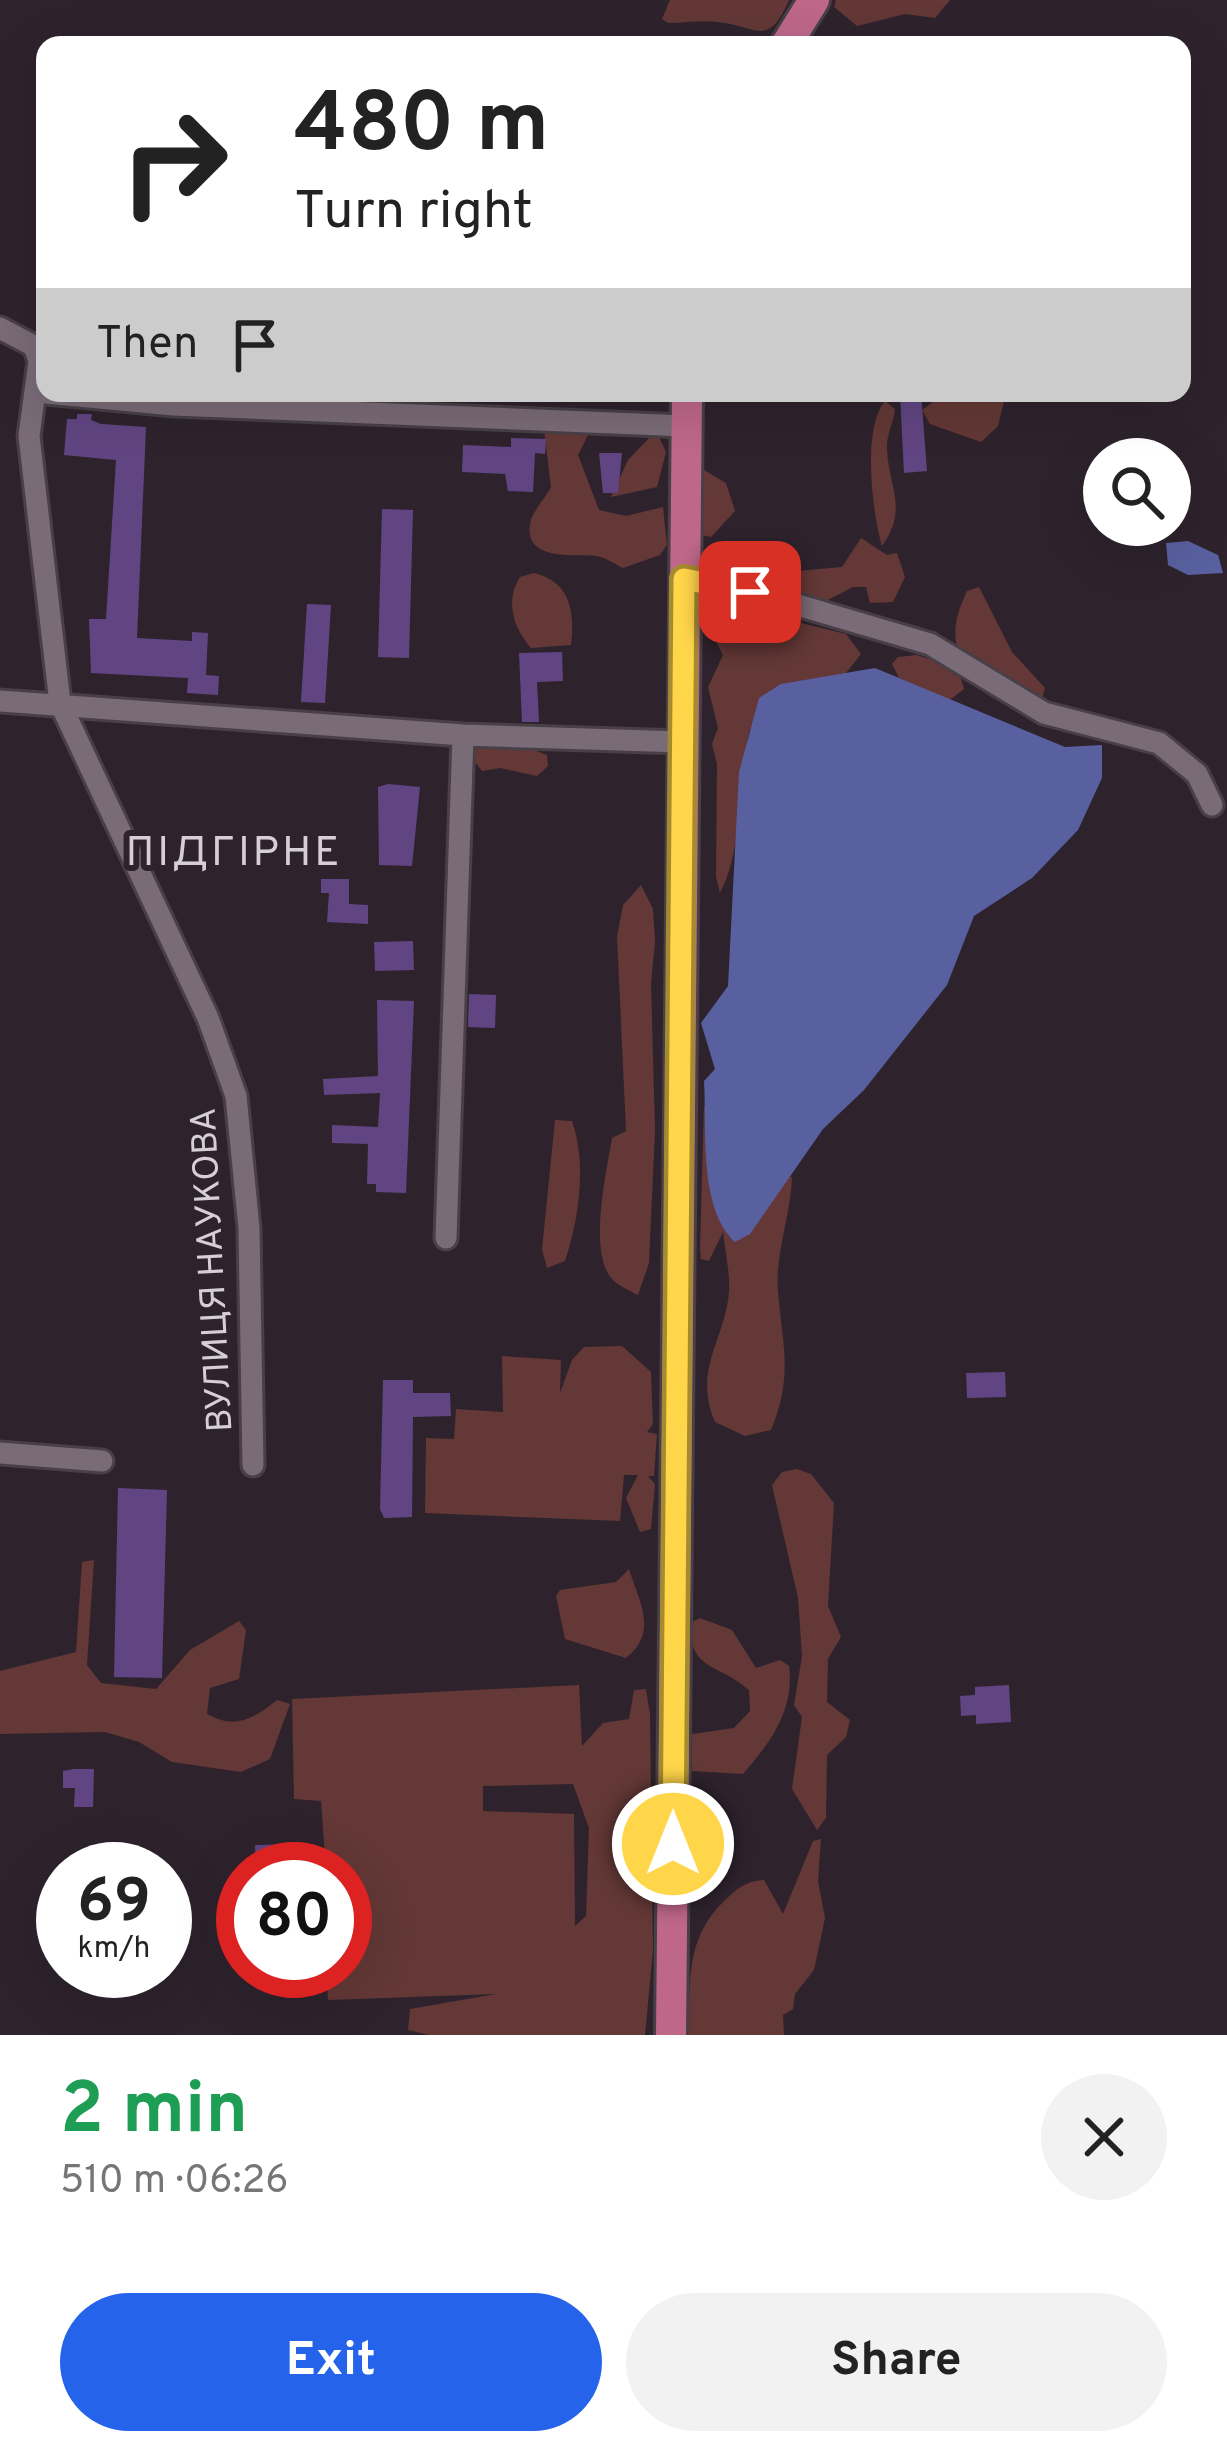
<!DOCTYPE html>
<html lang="en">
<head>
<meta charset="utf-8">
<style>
  body { margin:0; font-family:Overpass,sans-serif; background:#f2f2f2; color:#222; height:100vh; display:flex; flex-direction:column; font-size:45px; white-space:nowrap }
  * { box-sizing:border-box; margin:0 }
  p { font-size:39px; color:#767676 }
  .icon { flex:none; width:66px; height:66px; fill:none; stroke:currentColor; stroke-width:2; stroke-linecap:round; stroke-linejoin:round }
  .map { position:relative; height:2035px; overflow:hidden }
  .side { display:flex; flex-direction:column; background:#fff; flex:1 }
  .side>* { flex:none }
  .banner { position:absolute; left:36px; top:36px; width:1155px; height:366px; border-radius:24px; box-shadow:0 12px 48px #0002; background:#fff; color:#222; overflow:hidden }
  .tools { position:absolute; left:1083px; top:438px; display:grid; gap:24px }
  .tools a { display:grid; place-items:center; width:108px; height:108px; border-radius:50%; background:#fff; box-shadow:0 12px 48px #0002; font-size:60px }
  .speed { position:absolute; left:36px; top:1842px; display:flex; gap:24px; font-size:60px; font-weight:700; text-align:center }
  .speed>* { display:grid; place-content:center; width:156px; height:156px; border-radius:50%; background:#fff; box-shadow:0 12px 48px #0002; line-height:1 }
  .speed small { font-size:30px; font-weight:400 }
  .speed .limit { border:18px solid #d22; background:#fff; color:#111 }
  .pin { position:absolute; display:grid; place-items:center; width:102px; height:102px; color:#fff; margin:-51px; border-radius:24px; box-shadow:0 6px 18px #0006 }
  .me { position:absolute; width:132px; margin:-66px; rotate:0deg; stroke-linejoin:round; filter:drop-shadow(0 0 9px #0008) }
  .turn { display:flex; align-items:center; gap:42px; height:252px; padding:0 60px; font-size:54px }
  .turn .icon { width:156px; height:156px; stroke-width:2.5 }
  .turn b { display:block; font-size:84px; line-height:102px }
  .then { display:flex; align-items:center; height:114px; padding:0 60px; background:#0003; gap:24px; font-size:45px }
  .round { display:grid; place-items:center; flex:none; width:126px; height:126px; border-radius:63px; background:#f2f2f2 }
  .summary { display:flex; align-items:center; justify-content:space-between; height:204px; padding:0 60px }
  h1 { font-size:72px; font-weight:700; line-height:90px; color:#1e9e55 }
  .action { display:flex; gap:24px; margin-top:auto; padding:24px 60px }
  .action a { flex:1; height:138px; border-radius:72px; background:#2563eb; color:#fff; font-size:48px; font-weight:700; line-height:138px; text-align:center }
  .action a+a { background:#f2f2f2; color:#222 }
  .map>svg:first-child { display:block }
  .green { fill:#633836; fill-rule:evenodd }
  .water { fill:#59609f }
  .building { fill:#614582 }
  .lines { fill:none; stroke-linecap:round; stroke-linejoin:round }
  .minor-casing { stroke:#483f47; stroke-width:27 }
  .highway-casing { stroke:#483f47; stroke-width:36 }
  .minor { stroke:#796b77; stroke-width:21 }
  .highway { stroke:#be6788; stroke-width:30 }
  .route-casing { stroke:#a68a30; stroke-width:30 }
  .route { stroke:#ffd54a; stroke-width:21 }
  .labels { text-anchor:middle; stroke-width:12; stroke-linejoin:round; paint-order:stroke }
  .street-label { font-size:36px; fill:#d6cfd5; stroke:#2e232d }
  .quarter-label { font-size:42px; letter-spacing:3px; fill:#d6cfd5; stroke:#2e232d }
</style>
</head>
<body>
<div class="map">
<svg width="1227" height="2035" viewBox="0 0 1227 2035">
  <rect width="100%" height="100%" fill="#2e232d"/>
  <path class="green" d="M670,0H789C768,49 757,26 718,22C702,20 685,23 668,23L662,19Z
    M836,0H950L935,18L905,14L857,26L834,7Z
    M945,393H1006L998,426L981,442L930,424L922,410Z
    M885,401L895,409C894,423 886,434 887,449C888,485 909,509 882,546C872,513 862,428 885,401Z
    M544,430L590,431L578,455L599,510L626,516L663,507L667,545L660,555L623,568C615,564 605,557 596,556C574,554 520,562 531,520C534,510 546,497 551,487Z
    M651,436L659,437L666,452L657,487L611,497L628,460Z
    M704,470L726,483L735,511L711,537L699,535L694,488Z
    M861,538L887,555L897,553L905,577L893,602L870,603L866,587H853L824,602L767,588L764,574L842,567Z
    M534,573C570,582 575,610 571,645L531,648C513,628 505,601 520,577Z
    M979,587L1012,652L1045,688L1039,708L958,651C952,628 957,613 967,591Z
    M736,607L846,634L861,654L838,683L750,729C736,780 745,846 720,893L716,876L717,764L712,744L718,728L708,687L723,655L715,640L719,614Z
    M917,655L958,669L964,689L946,703L899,678L892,664L898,657Z
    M475,740C501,740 524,745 547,755L548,766L537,776L500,768L482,771L471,757Z
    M641,885L653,909L655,941L651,984L655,1130L649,1263L638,1295C630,1291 619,1286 613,1280C587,1254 607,1170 612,1138L626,1131L617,936L623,905Z
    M704,1105L763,1173L792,1177C791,1214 775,1254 778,1291C782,1345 794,1374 771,1430L745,1436L715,1422C692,1369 726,1339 729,1291C730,1271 725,1252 723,1232L709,1261L701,1259L700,1249Z
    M555,1120L572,1121C587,1164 579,1219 565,1261L547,1268L542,1249Z
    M622,1346L651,1372L653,1424L647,1432L657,1434L654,1476H648L655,1484L651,1529L640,1532L626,1498L638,1475H624L620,1521L425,1513L426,1438L454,1439L456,1409L503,1412L502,1356L561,1360L560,1393L572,1360L584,1347Z
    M797,1469L811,1474L834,1503L828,1606L841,1637L828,1659L827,1702L850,1720L846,1737L827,1755L826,1818L817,1830L792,1789L802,1717L794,1705L802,1656L798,1598L772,1485L782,1472Z
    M94,1560L87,1665L101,1683L156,1689L190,1650L239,1621L246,1630L239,1679L210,1688L207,1714C236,1730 253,1719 277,1700L290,1704L270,1759L241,1772L172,1762L139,1742L105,1732L0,1734V1671L76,1652L82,1562Z
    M629,1569C639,1602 659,1632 626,1658L565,1639L556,1596L560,1590L616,1582Z
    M700,1618L732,1630L756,1668L780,1660L789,1666C795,1710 770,1743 743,1774L692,1771V1734L734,1728L750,1711L749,1690C717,1662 690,1672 690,1623Z
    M579,1685L582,1746L603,1723L629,1719L634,1690L646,1689L650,1714L653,1950L645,2035H429L408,2030L410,2009L496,1994L328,2000L326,1971H345V1869H326L321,1801L294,1799L292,1699ZM573,1784L589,1828L586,1916L575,1926L574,1814L483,1811V1786Z
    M821,1839L818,1881L825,1918L814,1970L795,1994L793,2009L783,2015L784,2035H688C691,1983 684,1940 724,1901C737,1889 745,1881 764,1880L783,1914L813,1841Z"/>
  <path class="water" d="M1188,541L1218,555L1223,573L1188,575L1168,565L1166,543Z
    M875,668L1065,747L1102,745V778L1078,830L1032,878L974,916L947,985L864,1090L823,1129L750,1234L735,1242C698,1208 707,1128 704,1081L715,1069L701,1023L728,986L739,772L759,698L781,684Z"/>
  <path class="building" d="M900,393H921L927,471L904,473Z
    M77,414H92L91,420L101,424L146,427L137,638L192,641V632L208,633L206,675L219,676L218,695L187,693L188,678L91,673L89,619H106L116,460L64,455L67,419H77Z
    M511,438L546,439L545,454L535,453L533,492L508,491L505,474L462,472L463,445L511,447Z
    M599,453H622L618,493H603Z
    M382,509L413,510L409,658L378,657Z
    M307,604L331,605L325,703L301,702Z
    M562,652L563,681L537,682L539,722H522L519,653Z
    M388,784L420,787L412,866L379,865L378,787Z
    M321,879H349V904L368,905V924L327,922L329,893H321Z
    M413,941L414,970L375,971L374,942Z
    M469,994L496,995L495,1028L468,1027Z
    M377,1000L414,1001L406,1193L376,1192V1184H367L368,1144L332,1143V1125L378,1127L380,1093L324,1095L323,1079L378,1076Z
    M1005,1372L1006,1397L967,1398L966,1373Z
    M383,1380H413V1393H450L451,1416L413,1417L412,1517L384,1518L380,1509Z
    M118,1488L167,1490L162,1678L114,1677Z
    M1009,1685L1011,1722L976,1724V1715L961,1716L960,1696L975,1695V1687Z
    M74,1769H94L93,1807H74L75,1788H63V1771Z
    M294,1844L295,1869H256L255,1845Z"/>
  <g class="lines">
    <defs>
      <path id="minor" d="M0,328L34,346L39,361L29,436L60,703L208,1018L236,1096L249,1228L253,1465
        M46,393L174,405L686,426
        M684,579L750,591L930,644L1044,713L1159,743L1197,774L1212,805
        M0,701L463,735L682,742
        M446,1238L463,735
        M0,1453L102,1461"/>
      <path id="highway" d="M786,45L814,0
        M671,2035L687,393"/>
    </defs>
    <use href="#minor" class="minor-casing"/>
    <use href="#highway" class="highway-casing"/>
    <use href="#minor" class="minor"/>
    <use href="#highway" class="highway"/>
  </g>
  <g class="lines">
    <defs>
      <path id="route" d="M673,1844L684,579L750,592"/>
    </defs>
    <use href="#route" class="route-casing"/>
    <use href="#route" class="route"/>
  </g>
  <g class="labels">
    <g class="street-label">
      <text transform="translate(210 1270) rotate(-93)" y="13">ВУЛИЦЯ НАУКОВА</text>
    </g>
    <g class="quarter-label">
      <text x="234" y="865">ПІДГІРНЕ</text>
    </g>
  </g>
</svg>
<div class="tools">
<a><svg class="icon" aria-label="search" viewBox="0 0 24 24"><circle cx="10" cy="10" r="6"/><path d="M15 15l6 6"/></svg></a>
</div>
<div class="speed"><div>69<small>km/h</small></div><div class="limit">80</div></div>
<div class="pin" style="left:750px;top:592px;background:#d93025"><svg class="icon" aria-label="arrive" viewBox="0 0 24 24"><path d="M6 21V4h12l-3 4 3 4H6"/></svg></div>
<svg class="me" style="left:673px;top:1844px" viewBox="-20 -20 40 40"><circle r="17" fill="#ffd54a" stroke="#fff" stroke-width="3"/><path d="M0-11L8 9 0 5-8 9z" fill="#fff"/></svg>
<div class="banner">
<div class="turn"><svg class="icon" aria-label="right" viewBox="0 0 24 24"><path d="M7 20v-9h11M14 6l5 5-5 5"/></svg><div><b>480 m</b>Turn right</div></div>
<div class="then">Then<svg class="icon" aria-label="arrive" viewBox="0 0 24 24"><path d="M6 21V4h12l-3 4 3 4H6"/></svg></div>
</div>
</div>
<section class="side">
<div class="summary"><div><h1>2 min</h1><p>510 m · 06:26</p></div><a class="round"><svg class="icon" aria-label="close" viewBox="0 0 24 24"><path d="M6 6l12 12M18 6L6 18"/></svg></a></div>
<div class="action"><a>Exit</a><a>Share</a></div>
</section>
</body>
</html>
